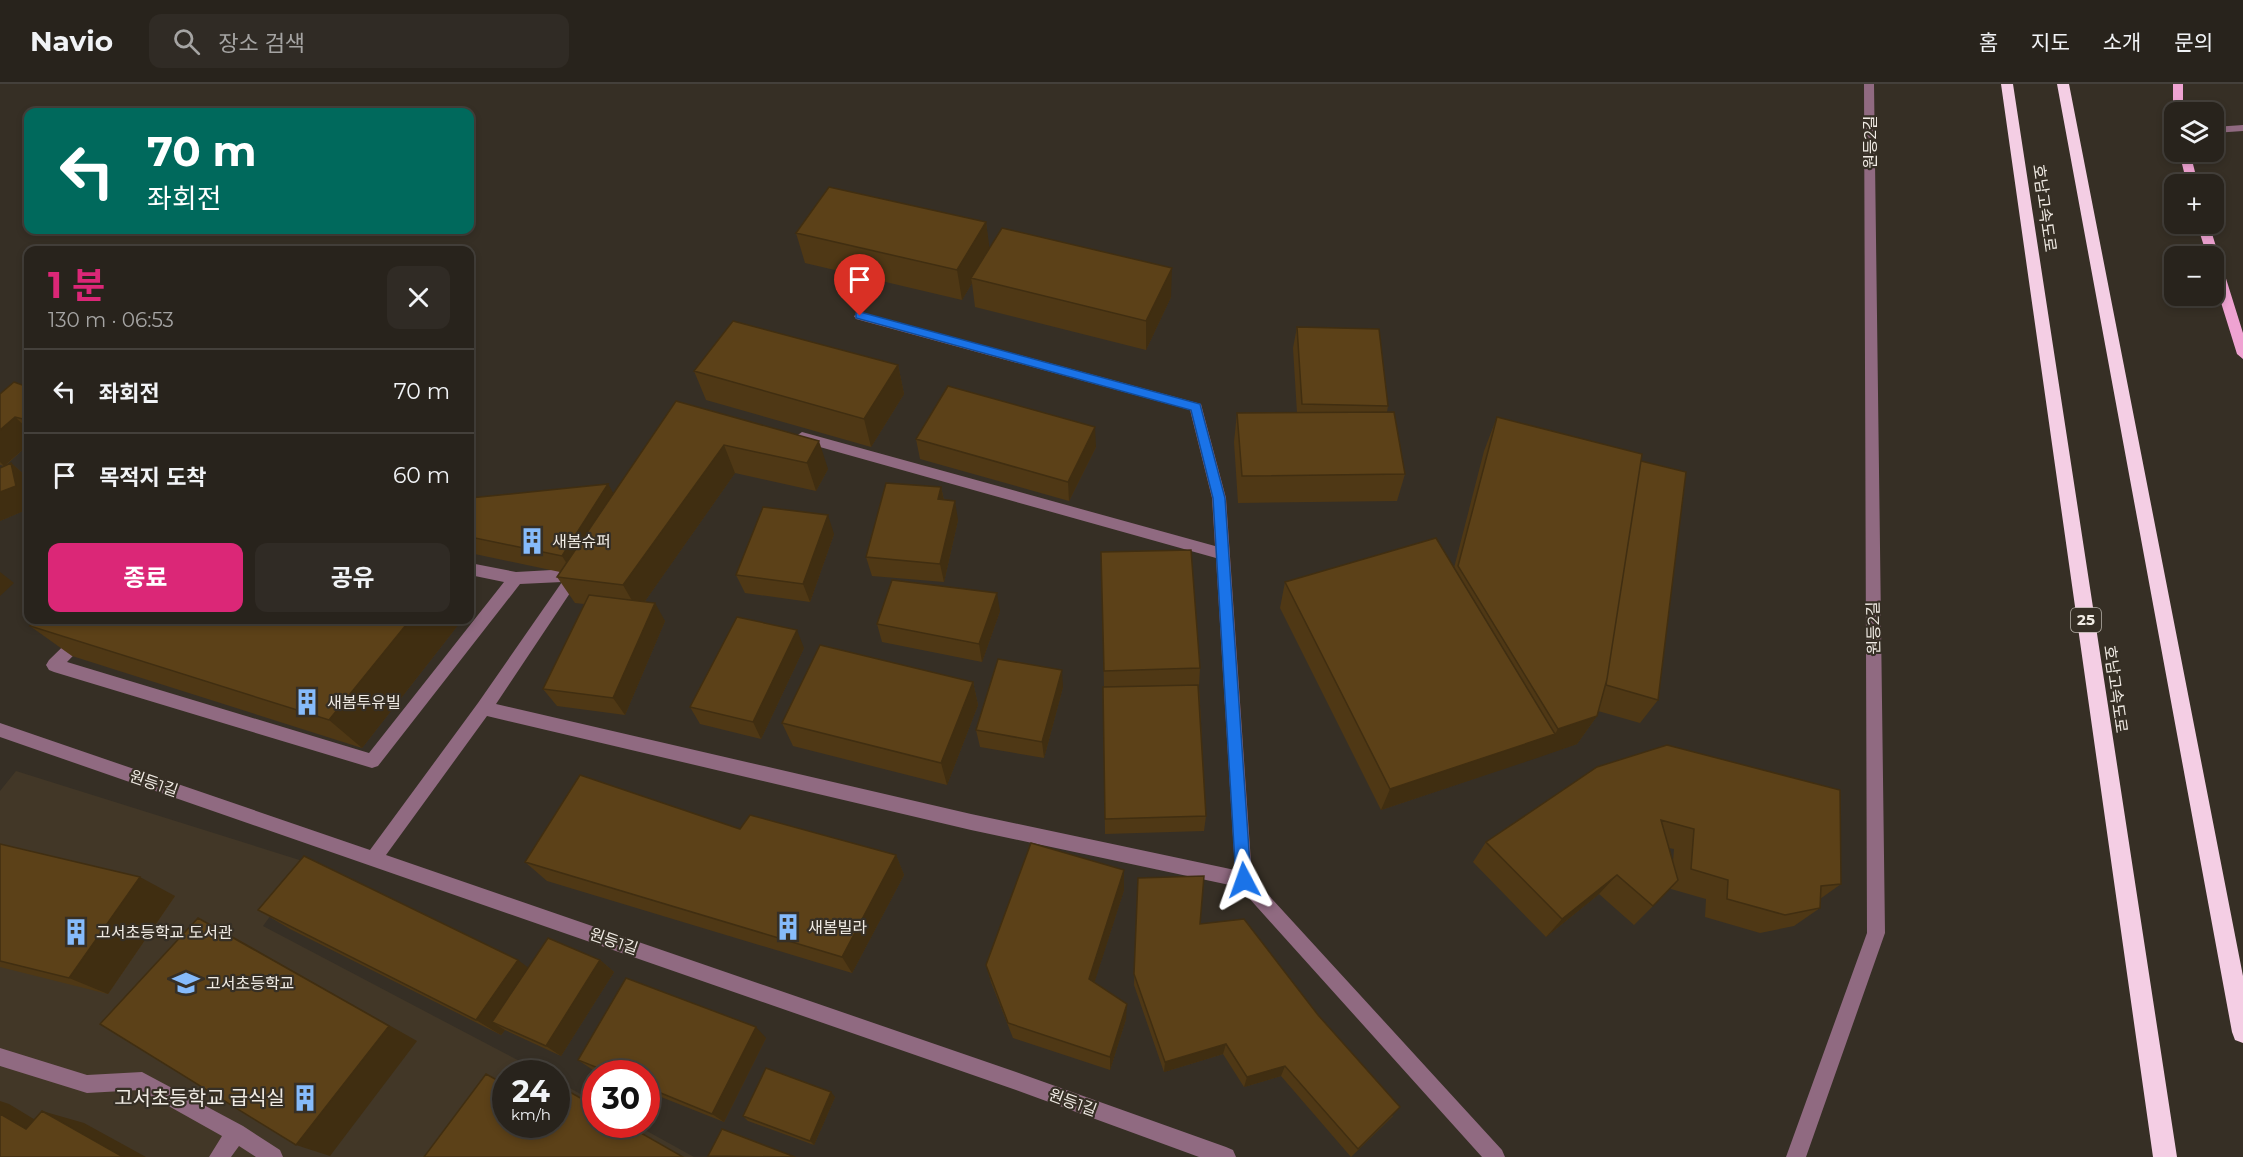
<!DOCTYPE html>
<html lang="ko">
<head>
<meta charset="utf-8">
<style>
  body { margin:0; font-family:Montserrat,"Noto Sans KR",sans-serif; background:#302b25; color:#f1f3f6; height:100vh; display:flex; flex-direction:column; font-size:22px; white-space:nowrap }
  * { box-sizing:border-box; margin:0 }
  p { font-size:20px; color:#a5a4a3 }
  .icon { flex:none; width:33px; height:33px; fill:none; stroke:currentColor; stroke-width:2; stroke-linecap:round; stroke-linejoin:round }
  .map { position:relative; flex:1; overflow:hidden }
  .drawer { position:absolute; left:24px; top:162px; width:450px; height:378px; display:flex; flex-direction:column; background:#28231c; border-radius:12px; box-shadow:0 3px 9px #0003,0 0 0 2px #44403b }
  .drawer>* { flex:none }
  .hud { position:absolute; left:24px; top:24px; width:450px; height:126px; border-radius:12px; box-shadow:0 3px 9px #0003,0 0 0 2px #44403b; background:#00695c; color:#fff; overflow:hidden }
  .fabs { position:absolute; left:2164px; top:18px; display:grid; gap:12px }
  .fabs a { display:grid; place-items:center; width:60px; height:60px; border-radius:12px; background:#28231c; box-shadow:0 3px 9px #0003,0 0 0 2px #44403b; font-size:30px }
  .speed { position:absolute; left:492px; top:976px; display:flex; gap:12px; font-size:30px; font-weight:700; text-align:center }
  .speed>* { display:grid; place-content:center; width:78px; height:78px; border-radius:50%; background:#28231c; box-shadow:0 3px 9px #0003,0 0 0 2px #44403b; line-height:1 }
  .speed small { font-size:15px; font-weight:400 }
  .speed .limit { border:9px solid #d22; background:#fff; color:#111 }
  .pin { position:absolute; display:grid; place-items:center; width:51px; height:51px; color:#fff; margin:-62px -26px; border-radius:50% 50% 50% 0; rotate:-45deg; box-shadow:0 0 6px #0007 }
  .pin .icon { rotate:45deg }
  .me { position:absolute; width:66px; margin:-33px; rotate:356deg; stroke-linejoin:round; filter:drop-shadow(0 0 4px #0008) }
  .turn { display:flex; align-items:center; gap:21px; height:126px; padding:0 24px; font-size:27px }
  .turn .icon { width:78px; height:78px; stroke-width:2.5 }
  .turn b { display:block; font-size:42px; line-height:51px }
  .round { display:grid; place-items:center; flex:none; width:63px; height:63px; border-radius:12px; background:#302b25 }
  .headline { display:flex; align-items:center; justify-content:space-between; height:102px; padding:0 24px }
  h1 { font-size:36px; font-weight:700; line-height:45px; color:#db2777 }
  .primary-button { display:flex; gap:12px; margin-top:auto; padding:12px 24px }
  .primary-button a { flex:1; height:69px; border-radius:12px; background:#db2777; color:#fff; font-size:24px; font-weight:700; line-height:69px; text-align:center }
  .primary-button a+a { background:#302b25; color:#f1f3f6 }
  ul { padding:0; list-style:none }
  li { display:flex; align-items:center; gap:18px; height:84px; padding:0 24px; border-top:2px solid #44403b }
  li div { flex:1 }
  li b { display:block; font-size:22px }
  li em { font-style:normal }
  header { display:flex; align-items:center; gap:36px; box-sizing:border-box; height:84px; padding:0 30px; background:#28231c; border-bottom:2px solid #44403b }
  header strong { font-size:28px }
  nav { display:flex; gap:33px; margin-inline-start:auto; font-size:21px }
  .search { width:420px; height:54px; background:#302b25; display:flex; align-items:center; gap:15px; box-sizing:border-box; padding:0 21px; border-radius:12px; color:#a5a4a3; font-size:22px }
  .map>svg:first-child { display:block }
  .built { fill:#423727 }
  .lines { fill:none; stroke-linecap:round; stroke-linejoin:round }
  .minor { fill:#906a81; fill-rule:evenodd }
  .major { fill:#efa3d2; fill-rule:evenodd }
  .highway { fill:#f4cee4; fill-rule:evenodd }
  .wall { fill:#4f3815; fill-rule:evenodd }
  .shaded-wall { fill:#402e11 }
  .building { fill:#5c4118; stroke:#402e11; stroke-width:1.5 }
  .route { fill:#1a73e8; stroke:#114b97; stroke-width:1.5 }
  .labels { text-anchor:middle; stroke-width:4.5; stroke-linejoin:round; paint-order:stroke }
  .shield { fill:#362f25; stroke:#b8b3ab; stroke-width:1.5 }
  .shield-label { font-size:15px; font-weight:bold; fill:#f0ebe4 }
  .street-label { font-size:16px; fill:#f0ebe4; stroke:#362f25 }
  .poi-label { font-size:16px; fill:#f0ebe4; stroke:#362f25; text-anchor:start }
  .near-poi-label { font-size:20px; fill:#f0ebe4; stroke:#362f25; text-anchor:end }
</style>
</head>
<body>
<header>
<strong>Navio</strong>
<div class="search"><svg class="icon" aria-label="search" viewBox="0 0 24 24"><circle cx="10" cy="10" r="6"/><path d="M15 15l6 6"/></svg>장소 검색</div>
<nav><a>홈</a><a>지도</a><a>소개</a><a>문의</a></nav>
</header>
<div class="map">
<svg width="2243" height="1073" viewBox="0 0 2243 1073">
  <rect width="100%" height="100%" fill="#362f25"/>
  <path class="built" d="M16,687L309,779L263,842L544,990H506V1041H556L557,997L595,1018L596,1041H636L694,1073H0V707Z"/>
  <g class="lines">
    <path class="minor" d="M1864,0H1874L1885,849L1806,1073H1786L1867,849Z
      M2243,41V47L2214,49V43Z
      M860,228L1201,320L1226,414L1252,793L1502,1066L1505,1073H1482L1239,803L971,746L487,632L386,771L1016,988L1226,1063L1233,1066L1236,1073H1199L1016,1006L0,653V639L370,766L478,619L562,498L520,500L378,682L372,684L54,588L49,586L46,581L49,576L90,536H106L104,540L67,578L369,669L504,498L470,491V479L516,488L570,485L577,481L582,483L584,487L582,491L496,620L971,730L1235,786L1216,474L802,358L795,353L802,348L1215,462L1212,414L1190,326L856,235L854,232Z
      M0,964L87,991L142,988L243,1042L280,1066L283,1073H256L239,1062L231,1073H209L222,1052L140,1006L87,1009L0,982Z"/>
    <path class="major" d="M2173,0H2183V28H2175V31L2173,28Z
      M2179,68H2190L2198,100H2187Z
      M2197,140H2209L2243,249V275L2237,270L2214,196V172H2207Z"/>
    <path class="highway" d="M2001,0H2013L2177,1073H2153Z
      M2057,0H2069L2243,892V959L2235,956L2232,948Z"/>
  </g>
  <path class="wall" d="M986,138L989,164L1171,213L1146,266L975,223L972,199L962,216L805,179L796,149Z
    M1297,243L1388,322L1387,328L1405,390L1397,417L1238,419L1234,358L1237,329H1297L1293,264Z
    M898,281L904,310L871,363L706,316L694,287Z
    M28,303V361L5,382L11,379L28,394V425L0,437V384L4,382L0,381V310Z
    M676,317L828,385L816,407L735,389L645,517L665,537L625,631L557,622L543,605L584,520L575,519L557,493L560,488L470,469V414L608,400L613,410Z
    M1497,333L1658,616L1640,639L1598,627L1597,632L1577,660L1381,726L1280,524L1285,498L1454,484L1484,367Z
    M916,355L1096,363L1069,417L920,375Z
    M941,403L944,416L958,436L944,498L872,492L866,473Z
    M834,450L810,518L745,509L736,491Z
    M1101,468L1200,584L1199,602L1206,732L1204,747L1105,750L1103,603H1104Z
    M1000,527L982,578L882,558L877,540Z
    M462,536L362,664L72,572L30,542Z
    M804,564L761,655L700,640L690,623Z
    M973,598L978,621L947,701L793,662L782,639Z
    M1063,603L1044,674L980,663L976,646Z
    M1597,683L1841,800L1820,815V824L1794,842L1760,849L1705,833L1706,815L1671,805V804L1634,841L1599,810L1546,853L1473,778L1486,758ZM1669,764L1674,765L1673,778Z
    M0,760L175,812L108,910L0,883Z
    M896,771L904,791L852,889L547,797L525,778Z
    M1138,794L1200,840L1393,1032L1351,1073L1281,992L1244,1003L1223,970L1164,988L1134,901Z
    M1124,806L1094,899L1126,935L1110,986L1013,954L991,898L986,881Z
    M258,826L528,884L600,876L614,888L561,972L505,946L501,951L290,845Z
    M766,954L724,1038L646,1007V990H604L593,986L578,976Z
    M835,1013L814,1061L748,1037L743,1032Z"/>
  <path class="shaded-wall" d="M986,138L990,168L971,194L972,199L962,216L957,186Z
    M1172,184L1171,213L1146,266V237Z
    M898,281L904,310L871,363L864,335Z
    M15,333L28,345V361L4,382L0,378V346Z
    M1095,343L1096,363L1069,417L1068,398Z
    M819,357L828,385L816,407L807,379Z
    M724,361L735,389L638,527L623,501Z
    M11,379L28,394V425L0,437V408Z
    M608,400L619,419L574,491L562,472Z
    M941,403L945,422L938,415Z
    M955,417L958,436L944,498L940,480Z
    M828,431L834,450L810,518L803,500Z
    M0,488L14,499L0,512Z
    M997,509L1000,527L982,578L979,560Z
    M470,512L475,519L470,525Z
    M655,519L665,537L625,631L613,614Z
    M410,536H462L362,664L329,636Z
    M797,546L804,564L761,655L753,638Z
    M1062,586L1063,603L1044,674L1042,658Z
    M973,598L978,621L947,701L941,679Z
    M1597,632L1577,660L1540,673L1558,645Z
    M1555,650L1540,673L1381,726L1390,705Z
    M896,771L904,791L852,889L842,873Z
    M1124,786V806L1090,912L1089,895Z
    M1617,791L1599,810L1546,853L1562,835Z
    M140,793L175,812L108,910L69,894Z
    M198,834L232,852L417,957L330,1072L296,1061Z
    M518,876L541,893L492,938L505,946L501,951L476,936Z
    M600,876L614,888L561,972L546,962Z
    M1127,920L1126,935L1110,986V973Z
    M756,943L766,954L724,1038L712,1030Z
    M1226,960L1223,970L1164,988L1165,978Z
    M1285,982L1281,992L1244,1003L1247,993Z
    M831,1008L835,1013L814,1061L810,1057Z
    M0,1017L9,1020L70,1057L26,1045L0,1030Z
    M42,1027L84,1039L146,1073H123Z"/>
  <path class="building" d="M829,103L986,138L957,186L796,149Z
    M1002,144L1172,184L1146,237L971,194Z
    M733,237L898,281L864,335L694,287Z
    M1297,243L1379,245L1388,322L1302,320Z
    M14,298L28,303V334L27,336L15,333L0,346V310Z
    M948,302L1095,343L1068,398L916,355Z
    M676,317L819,357L807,379L724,361L623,501L557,493Z
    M1394,328L1405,390L1242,392L1237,329Z
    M1497,333L1642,370L1607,595L1597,632L1558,645L1458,482Z
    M1641,377L1686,388L1658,616L1606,601L1607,595Z
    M11,379L16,402L0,408V384Z
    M886,399L941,403L938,415L955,417L940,480L866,473Z
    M608,400L562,472L470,453V414Z
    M763,423L828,431L803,500L736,491Z
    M1436,454L1555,650L1390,705L1285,498Z
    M1191,466L1200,584L1104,587L1101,468Z
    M892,496L997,509L979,560L877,540Z
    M589,511L655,519L613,614L543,605Z
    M737,533L797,546L753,638L690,623Z
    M36,536H410L329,636L30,542Z
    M820,561L973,598L941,679L782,639Z
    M998,575L1062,586L1042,658L976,646Z
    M1198,601L1206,732L1105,735L1103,603Z
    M1667,661L1840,706L1841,800L1821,802L1820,824L1785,831L1727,815L1728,796L1691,785L1694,745L1661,736L1678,796L1653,822L1617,791L1562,835L1486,758L1597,683Z
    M580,691L740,745L750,731L896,771L842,873L525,778Z
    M1031,759L1124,786L1089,895L1127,920L1110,973L1008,939L986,881Z
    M0,760L140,793L69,894L0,877Z
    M304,772L518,876L476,936L258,826Z
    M1204,792L1200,840L1244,835L1318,931L1400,1023L1358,1065L1285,982L1247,993L1226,960L1165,978L1134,890L1138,794Z
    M198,834L389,942L296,1061L100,940Z
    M548,854L600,876L546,962L492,938Z
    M626,894L756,943L712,1030L646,1003V990H613L578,976Z
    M766,984L831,1008L810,1057L743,1032Z
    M486,990L506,1001V1041H556V1000L596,1023V1041H627L683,1073H424Z
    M42,1027L123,1073H0V1030L26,1045Z
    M722,1045L795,1073L708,1072Z"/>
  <path class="route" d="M860,228L1200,320L1225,414L1251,796L1249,801L1244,803L1238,801L1236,796L1213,414L1191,326L856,234V229Z"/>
  <defs>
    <symbol id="building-bare" viewBox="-9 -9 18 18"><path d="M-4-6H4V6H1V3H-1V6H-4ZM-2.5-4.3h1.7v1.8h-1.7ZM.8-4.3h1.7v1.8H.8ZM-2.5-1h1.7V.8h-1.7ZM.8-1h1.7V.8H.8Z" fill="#86bbfb" stroke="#362f25" stroke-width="2.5" paint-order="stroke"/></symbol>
    <symbol id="school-bare" viewBox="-9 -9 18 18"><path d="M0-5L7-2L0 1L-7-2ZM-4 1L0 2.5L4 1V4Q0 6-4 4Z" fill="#86bbfb" stroke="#362f25" stroke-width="2.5" paint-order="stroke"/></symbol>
  </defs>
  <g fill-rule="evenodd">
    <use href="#building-bare" x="513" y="438" width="38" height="38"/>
    <use href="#building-bare" x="288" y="599" width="38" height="38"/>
    <use href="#building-bare" x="769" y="824" width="38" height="38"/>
    <use href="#building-bare" x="57" y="829" width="38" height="38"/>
    <use href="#school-bare" x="167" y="880" width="38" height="38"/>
    <use href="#building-bare" x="286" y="995" width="38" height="38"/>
  </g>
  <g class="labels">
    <rect class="shield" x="2071" y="524" width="30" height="24" rx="4.5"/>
    <g class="shield-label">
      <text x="2086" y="541">25</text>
    </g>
    <g class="street-label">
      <text transform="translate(1870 58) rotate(-90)" y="6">원등2길</text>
      <text transform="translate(2045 124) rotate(82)" y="6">호남고속도로</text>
      <text transform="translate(1873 544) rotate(-91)" y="6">원등2길</text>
      <text transform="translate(2116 605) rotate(82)" y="6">호남고속도로</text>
      <text transform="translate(154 699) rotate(19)" y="6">원등1길</text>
      <text transform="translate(614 857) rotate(19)" y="6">원등1길</text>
      <text transform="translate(1073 1018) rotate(20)" y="6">원등1길</text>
    </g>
    <g class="poi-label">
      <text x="552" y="463">새봄슈퍼</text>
      <text x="327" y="624">새봄투유빌</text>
      <text x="808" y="849">새봄빌라</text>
      <text x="96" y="854">고서초등학교 도서관</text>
      <text x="206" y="905">고서초등학교</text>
    </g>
    <g class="near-poi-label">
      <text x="285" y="1021">고서초등학교 급식실</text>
    </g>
  </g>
</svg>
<div class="fabs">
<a><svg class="icon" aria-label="layers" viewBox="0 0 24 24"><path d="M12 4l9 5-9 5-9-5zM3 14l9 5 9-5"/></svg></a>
<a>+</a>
<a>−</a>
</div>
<div class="speed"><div>24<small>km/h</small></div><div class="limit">30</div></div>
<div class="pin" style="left:860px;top:232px;background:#d93025"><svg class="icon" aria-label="arrive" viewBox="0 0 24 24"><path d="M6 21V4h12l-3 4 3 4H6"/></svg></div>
<svg class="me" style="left:1244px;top:796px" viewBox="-20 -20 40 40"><path d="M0-17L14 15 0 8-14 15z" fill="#1a73e8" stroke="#fff" stroke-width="4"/></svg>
<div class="hud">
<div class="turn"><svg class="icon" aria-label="left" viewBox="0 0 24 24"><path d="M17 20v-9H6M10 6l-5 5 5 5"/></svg><div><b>70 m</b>좌회전</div></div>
</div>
<section class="drawer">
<div class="headline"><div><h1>1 분</h1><p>130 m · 06:53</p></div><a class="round"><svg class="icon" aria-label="close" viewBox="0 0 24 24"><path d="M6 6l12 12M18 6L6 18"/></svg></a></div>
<ul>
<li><svg class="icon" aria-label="left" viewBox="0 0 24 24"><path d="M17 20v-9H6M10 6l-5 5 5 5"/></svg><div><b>좌회전</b></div><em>70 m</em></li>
<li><svg class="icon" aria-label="arrive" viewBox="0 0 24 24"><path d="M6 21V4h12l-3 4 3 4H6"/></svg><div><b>목적지 도착</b></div><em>60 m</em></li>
</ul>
<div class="primary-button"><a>종료</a><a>공유</a></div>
</section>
</div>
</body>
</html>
